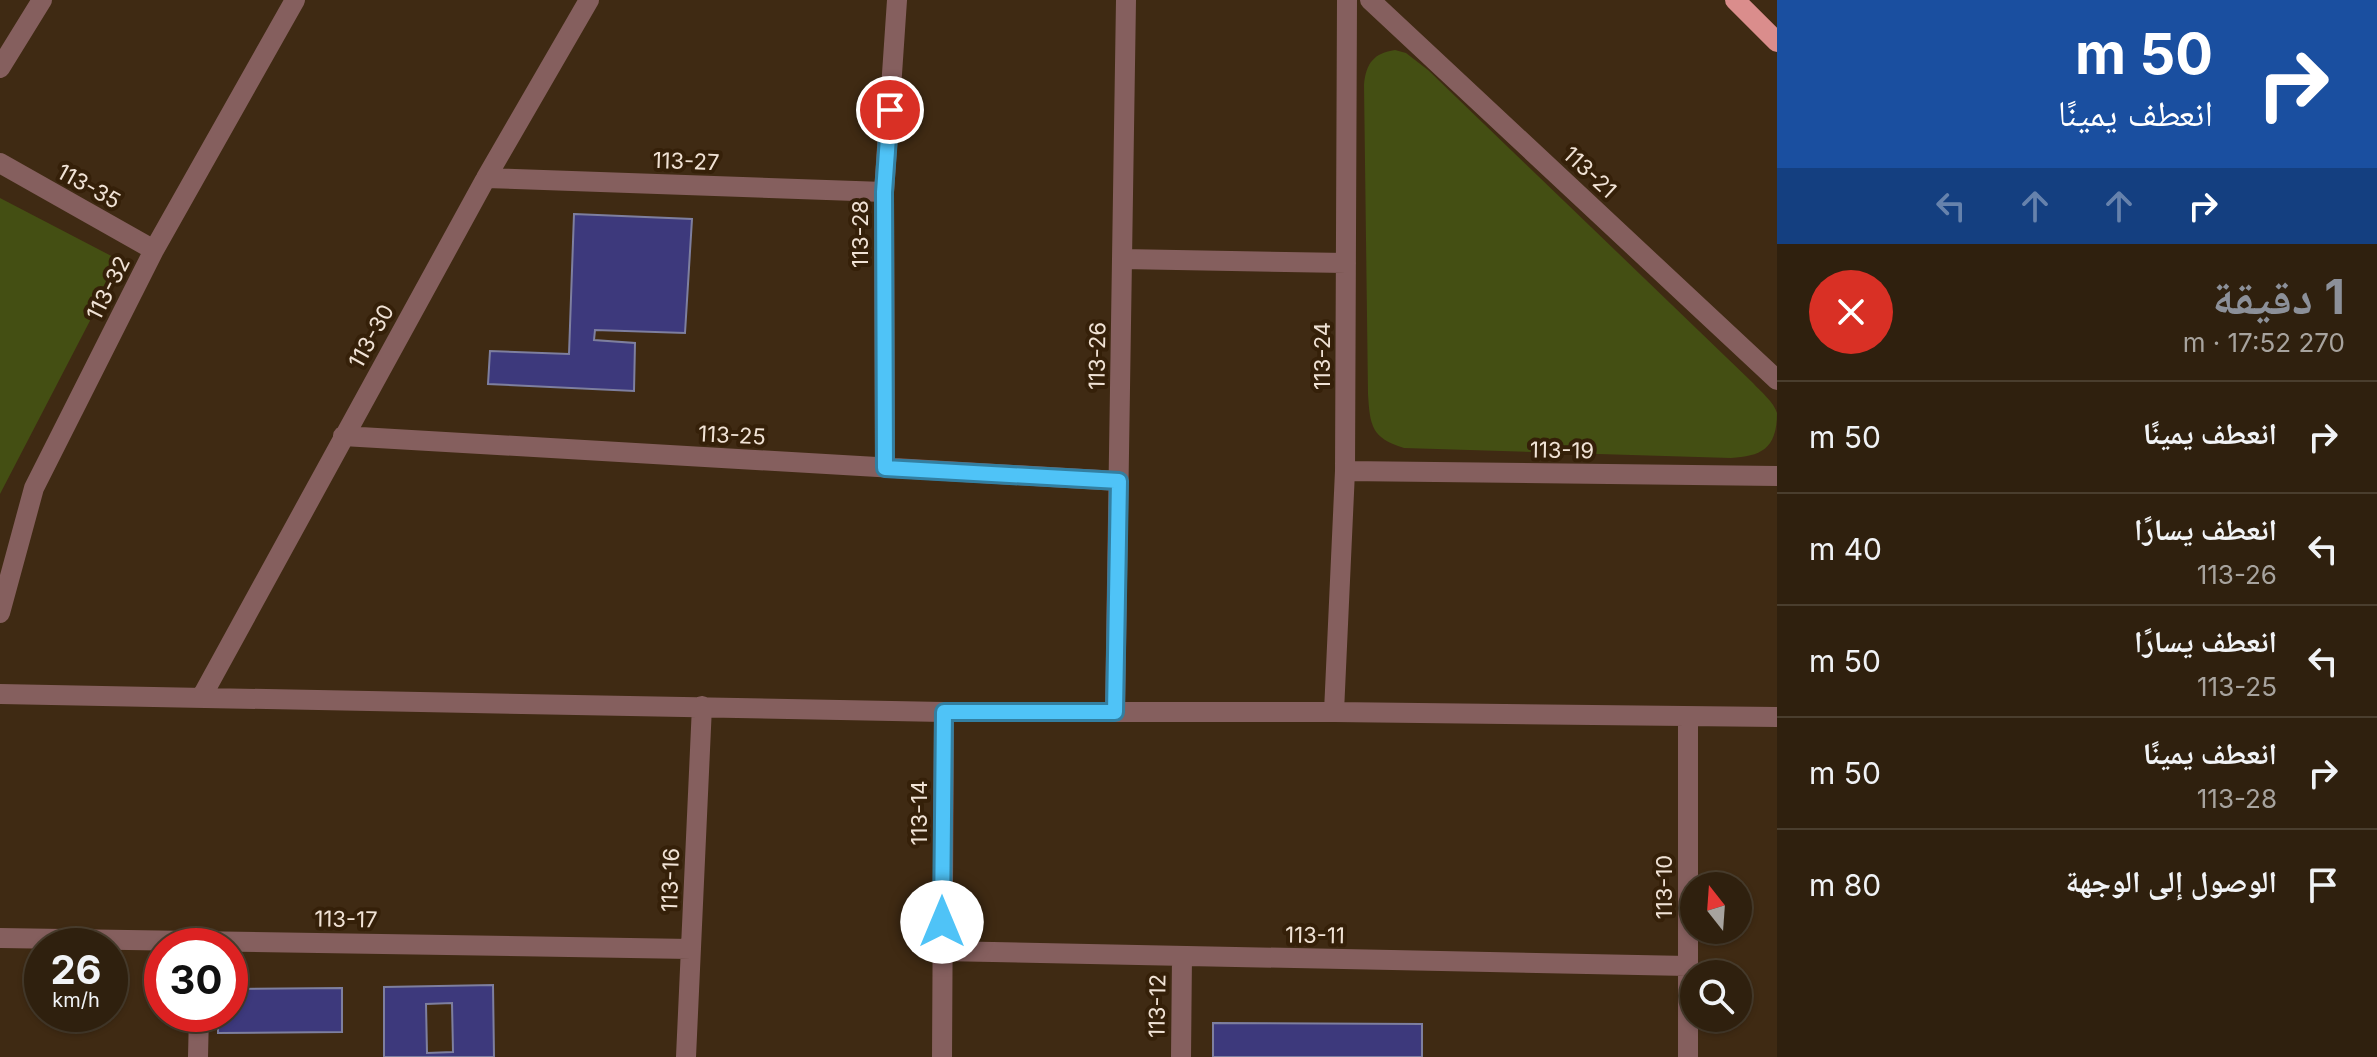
<!DOCTYPE html>
<html lang="ar">
<head>
<meta charset="utf-8">
<style>
  body { margin:0; font-family:Inter,"Noto Naskh Arabic",sans-serif; background:#3b2d1c; color:#f1f3f6; direction:rtl; height:100vh; display:flex; flex-direction:column; font-size:30px; white-space:nowrap }
  * { box-sizing:border-box; margin:0 }
  p { font-size:26px; color:#a7a39e }
  .icon { flex:none; width:44px; height:44px; fill:none; stroke:currentColor; stroke-width:2; stroke-linecap:round; stroke-linejoin:round }
  .map { position:relative; flex:1; overflow:hidden; direction:ltr }
  .drawer { display:flex; flex-direction:column; background:#2f200e; width:600px }
  .drawer>* { flex:none }
  .hud { background:#1a4fa0; color:#fff; overflow:hidden }
  .needle { width:52px; rotate:343deg }
  .buttons { position:absolute; left:1680px; top:872px; display:grid; gap:16px }
  .buttons a { display:grid; place-items:center; width:72px; height:72px; border-radius:50%; background:#2f200e; box-shadow:0 2px 6px #0004,0 0 0 2px #4a3e2e; font-size:40px }
  .speed { position:absolute; left:24px; top:928px; display:flex; gap:16px; font-size:40px; font-weight:700; text-align:center }
  .speed>* { display:grid; place-content:center; width:104px; height:104px; border-radius:50%; background:#2f200e; box-shadow:0 2px 6px #0004,0 0 0 2px #4a3e2e; line-height:1 }
  .speed small { font-size:20px; font-weight:400 }
  .speed .limit { border:12px solid #d22; background:#fff; color:#111 }
  .pin { position:absolute; display:grid; place-items:center; width:68px; height:68px; color:#fff; margin:-34px; border:4px solid #fff; border-radius:50%; box-shadow:0 2px 8px #0007 }
  .me { position:absolute; width:88px; margin:-44px; rotate:0deg; stroke-linejoin:round; filter:drop-shadow(0 0 6px #0008) }
  .turn { display:flex; align-items:center; gap:28px; height:168px; padding:0 32px; font-size:36px }
  .turn .icon { width:104px; height:104px; stroke-width:2.5 }
  .turn b { display:block; font-size:56px; line-height:68px }
  .lanes { display:flex; align-items:center; height:76px; padding:0 32px; background:#0003; justify-content:center; gap:40px; direction:ltr }
  .lanes .off { opacity:.35 }
  .round { display:grid; place-items:center; flex:none; width:84px; height:84px; border-radius:42px; background:#3b2d1c }
  .summary { display:flex; align-items:center; justify-content:space-between; height:136px; padding:0 32px }
  h1 { font-size:48px; font-weight:700; line-height:60px; color:#8c9099 }
  ul { padding:0; list-style:none }
  li { display:flex; align-items:center; gap:24px; height:112px; padding:0 32px; border-top:2px solid #4a3e2e }
  li div { flex:1 }
  li b { display:block; font-size:30px }
  li em { font-style:normal }
  main { display:flex; flex:1; min-height:0 }
  .map>svg:first-child { display:block }
  .green { fill:#444f13 }
  .building { fill:#3d397c; stroke:#7e7f9f; stroke-width:2; fill-rule:evenodd }
  .lines { fill:none; stroke-linecap:round; stroke-linejoin:round }
  .minor { stroke:#855f5e; stroke-width:20 }
  .major { stroke:#da8d8c; stroke-width:20 }
  .route-casing { stroke:#337fa1; stroke-width:20 }
  .route { stroke:#4fc3f7; stroke-width:14 }
  .labels { text-anchor:middle; stroke-width:8; stroke-linejoin:round; paint-order:stroke }
  .street-label { font-size:22px; fill:#f0e2d5; stroke:#352009 }
</style>
</head>
<body>
<main>
<section class="drawer">
<div class="hud">
<div class="turn"><svg class="icon" aria-label="right" viewBox="0 0 24 24"><path d="M7 20v-9h11M14 6l5 5-5 5"/></svg><div><b>50 m</b>انعطف يمينًا</div></div>
<div class="lanes"><svg class="icon off" aria-label="left" viewBox="0 0 24 24"><path d="M17 20v-9H6M10 6l-5 5 5 5"/></svg><svg class="icon off" aria-label="ahead" viewBox="0 0 24 24"><path d="M12 20V5M6 11l6-6 6 6"/></svg><svg class="icon off" aria-label="ahead" viewBox="0 0 24 24"><path d="M12 20V5M6 11l6-6 6 6"/></svg><svg class="icon" aria-label="right" viewBox="0 0 24 24"><path d="M7 20v-9h11M14 6l5 5-5 5"/></svg></div>
</div>
<div class="summary"><div><h1>1 دقيقة</h1><p>270 m · 17:52</p></div><a class="round" style="background:#d93025;color:#fff"><svg class="icon" aria-label="close" viewBox="0 0 24 24"><path d="M6 6l12 12M18 6L6 18"/></svg></a></div>
<ul>
<li><svg class="icon" aria-label="right" viewBox="0 0 24 24"><path d="M7 20v-9h11M14 6l5 5-5 5"/></svg><div><b>انعطف يمينًا</b></div><em>50 m</em></li>
<li><svg class="icon" aria-label="left" viewBox="0 0 24 24"><path d="M17 20v-9H6M10 6l-5 5 5 5"/></svg><div><b>انعطف يسارًا</b><p>113-26</p></div><em>40 m</em></li>
<li><svg class="icon" aria-label="left" viewBox="0 0 24 24"><path d="M17 20v-9H6M10 6l-5 5 5 5"/></svg><div><b>انعطف يسارًا</b><p>113-25</p></div><em>50 m</em></li>
<li><svg class="icon" aria-label="right" viewBox="0 0 24 24"><path d="M7 20v-9h11M14 6l5 5-5 5"/></svg><div><b>انعطف يمينًا</b><p>113-28</p></div><em>50 m</em></li>
<li><svg class="icon" aria-label="arrive" viewBox="0 0 24 24"><path d="M6 21V4h12l-3 4 3 4H6"/></svg><div><b>الوصول إلى الوجهة</b></div><em>80 m</em></li>
</ul>
</section>
<div class="map">
<svg width="1777" height="1057" viewBox="0 0 1777 1057">
  <rect width="100%" height="100%" fill="#3f2a13"/>
  <path class="green" d="M1395,50L1406,53L1428,70L1753,383C1760,391 1774,402 1777,413C1777,450 1760,456 1731,458L1404,448C1371,438 1370,425 1368,394L1364,85C1366,63 1374,53 1395,50Z
    M0,198L121,261L0,494Z"/>
  <path class="building" d="M574,214L692,219L685,333L595,330L594,340L635,343L634,391L488,384L490,351L569,354Z
    M493,985L494,1057H384V987ZM452,1003L453,1052L427,1053L426,1004Z
    M342,988V1032L218,1033V1014H230V989Z
    M1213,1023L1422,1024V1057H1213Z"/>
  <g class="lines">
    <path class="minor" d="M1370,0L1777,380
      M0,68L42,0
      M0,163L154,250
      M486,178L884,192
      M1122,259L1346,263
      M343,436L1119,481
      M885,468L884,192L897,0
      M1345,471L1777,476
      M0,613L34,488L154,250L295,0
      M0,694L944,712H1334L1777,717
      M201,698L486,178L589,0
      M1115,712L1126,0
      M1334,712L1345,471L1347,0
      M0,938L691,949
      M942,951L1688,966
      M198,1057L199,1014
      M686,1057L702,706
      M942,1057L944,712
      M1181,1057L1182,956
      M1688,1057V717"/>
    <path class="major" d="M1735,0L1777,42"/>
  </g>
  <g class="lines">
    <defs>
      <path id="route" d="M890,110L884,192L885,468L1119,481L1115,712H944L942,922"/>
    </defs>
    <use href="#route" class="route-casing"/>
    <use href="#route" class="route"/>
  </g>
  <g class="labels">
    <g class="street-label">
      <text transform="translate(686 161) rotate(2)" y="8">113-27</text>
      <text transform="translate(1590 172) rotate(43)" y="8">113-21</text>
      <text transform="translate(89 186) rotate(29)" y="8">113-35</text>
      <text transform="translate(860 234) rotate(-90)" y="8">113-28</text>
      <text transform="translate(108 288) rotate(-63)" y="8">113-32</text>
      <text transform="translate(371 336) rotate(-61)" y="8">113-30</text>
      <text transform="translate(1097 356) rotate(-89)" y="8">113-26</text>
      <text transform="translate(1322 356) rotate(-90)" y="8">113-24</text>
      <text transform="translate(732 435) rotate(3)" y="8">113-25</text>
      <text transform="translate(1562 450) rotate(1)" y="8">113-19</text>
      <text transform="translate(919 813) rotate(-90)" y="8">113-14</text>
      <text transform="translate(670 880) rotate(-88)" y="8">113-16</text>
      <text transform="translate(1664 887) rotate(-90)" y="8">113-10</text>
      <text transform="translate(346 919) rotate(1)" y="8">113-17</text>
      <text transform="translate(1315 935) rotate(1)" y="8">113-11</text>
      <text transform="translate(1157 1006) rotate(-89)" y="8">113-12</text>
    </g>
  </g>
</svg>
<div class="buttons">
<a><svg class="needle" viewBox="-14 -14 28 28"><path d="M0-13l5 13h-10z" fill="#e53935"/><path d="M0 13l5-13h-10z" fill="#a7a39e"/></svg></a>
<a><svg class="icon" aria-label="search" viewBox="0 0 24 24"><circle cx="10" cy="10" r="6"/><path d="M15 15l6 6"/></svg></a>
</div>
<div class="speed"><div>26<small>km/h</small></div><div class="limit">30</div></div>
<div class="pin" style="left:890px;top:110px;background:#d93025"><svg class="icon" aria-label="arrive" viewBox="0 0 24 24"><path d="M6 21V4h12l-3 4 3 4H6"/></svg></div>
<svg class="me" style="left:942px;top:922px" viewBox="-20 -20 40 40"><circle r="19" fill="#fff"/><path d="M0-13L10 11 0 6-10 11z" fill="#4fc3f7"/></svg>
</div>
</main>
</body>
</html>
